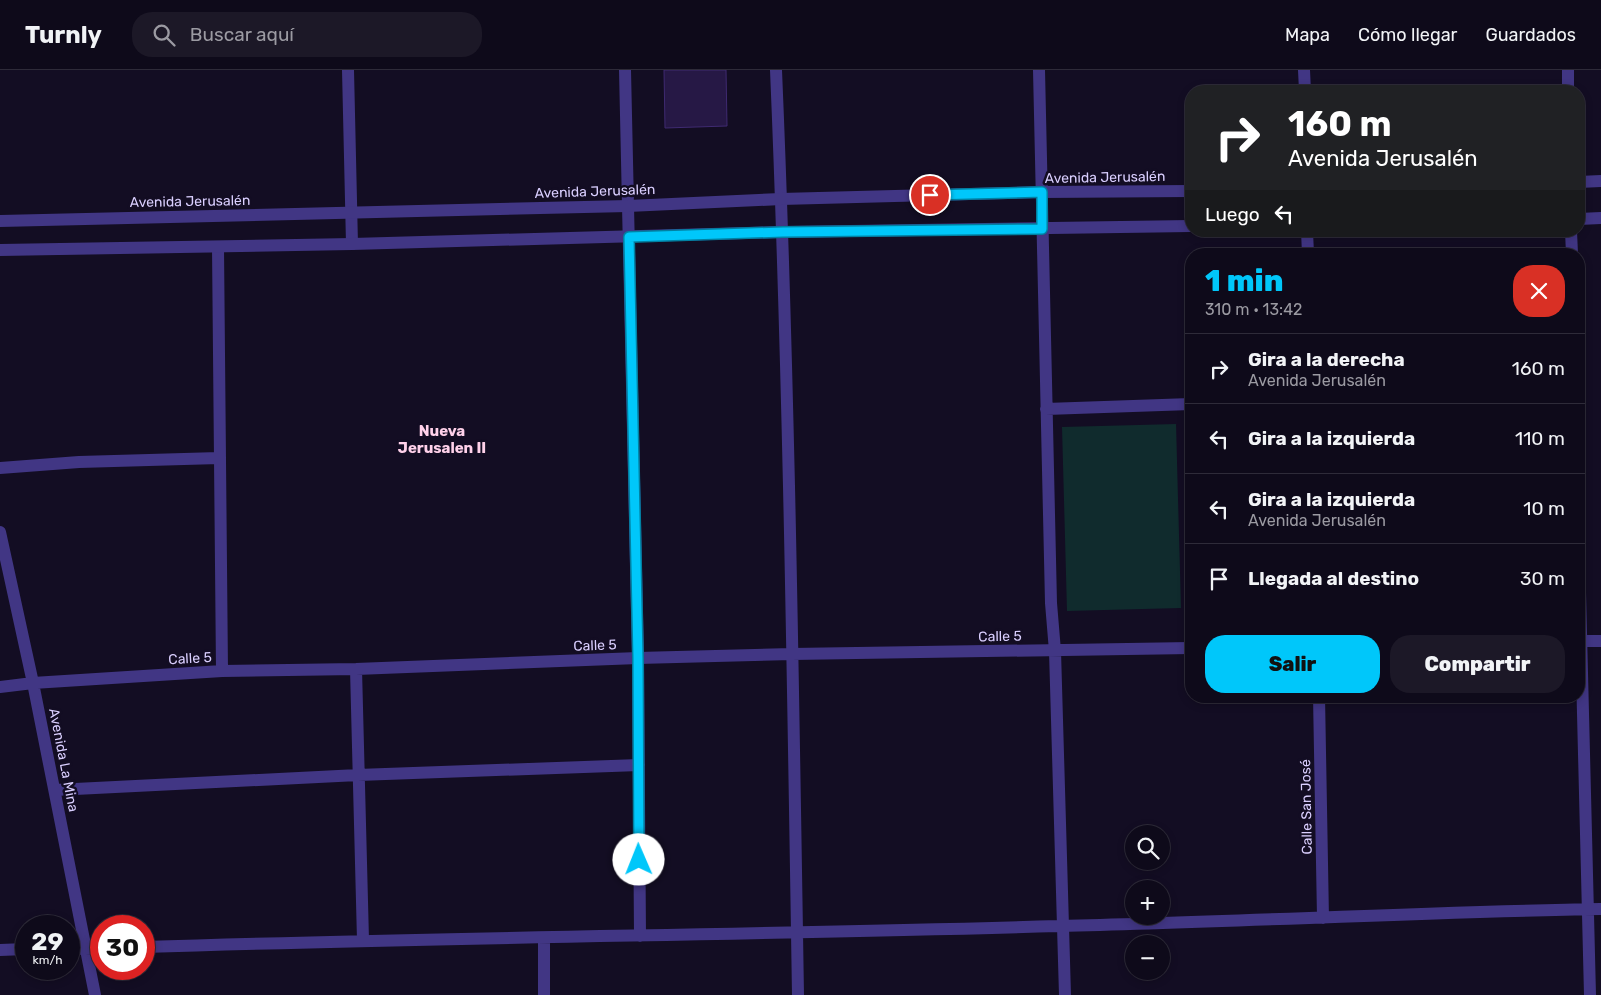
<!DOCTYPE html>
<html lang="es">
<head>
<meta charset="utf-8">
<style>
  body { margin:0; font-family:Rubik,sans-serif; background:#1c1827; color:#f1f3f6; height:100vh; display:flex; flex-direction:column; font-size:19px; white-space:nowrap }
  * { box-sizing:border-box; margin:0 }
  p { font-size:16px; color:#9b9aa2 }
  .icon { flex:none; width:28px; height:28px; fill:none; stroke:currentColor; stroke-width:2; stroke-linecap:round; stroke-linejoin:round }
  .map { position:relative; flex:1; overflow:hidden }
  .details { position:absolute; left:1185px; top:178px; width:400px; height:455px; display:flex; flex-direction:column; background:#0e0a1a; border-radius:20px; box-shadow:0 2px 8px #0003,0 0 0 1px #2e2b39 }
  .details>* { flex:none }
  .hud { position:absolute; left:1185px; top:15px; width:400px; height:152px; border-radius:20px; box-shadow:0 2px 8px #0003,0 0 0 1px #2e2b39; background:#202124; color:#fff; overflow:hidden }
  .fabs { position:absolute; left:1125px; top:755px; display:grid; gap:10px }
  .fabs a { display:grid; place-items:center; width:45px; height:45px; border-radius:50%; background:#0e0a1a; box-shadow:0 2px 8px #0003,0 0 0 1px #2e2b39; font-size:25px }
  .speed { position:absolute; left:15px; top:845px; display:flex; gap:10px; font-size:25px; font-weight:700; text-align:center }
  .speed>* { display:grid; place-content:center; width:65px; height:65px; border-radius:50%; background:#0e0a1a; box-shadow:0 2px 8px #0003,0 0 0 1px #2e2b39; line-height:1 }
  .speed small { font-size:12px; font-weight:400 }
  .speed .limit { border:8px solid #d22; background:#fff; color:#111 }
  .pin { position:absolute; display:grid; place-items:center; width:42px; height:42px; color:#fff; margin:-21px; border:2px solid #fff; border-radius:50%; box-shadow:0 1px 5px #0007 }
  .me { position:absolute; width:55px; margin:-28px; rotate:359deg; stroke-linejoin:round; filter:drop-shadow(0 0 4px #0008) }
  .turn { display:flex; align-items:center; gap:18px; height:105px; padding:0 20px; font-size:22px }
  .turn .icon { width:65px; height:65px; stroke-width:2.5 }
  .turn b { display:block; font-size:35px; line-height:42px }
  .then { display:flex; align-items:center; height:48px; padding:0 20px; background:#0003; gap:10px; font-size:19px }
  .round { display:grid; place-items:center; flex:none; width:52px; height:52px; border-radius:20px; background:#1c1827 }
  .summary { display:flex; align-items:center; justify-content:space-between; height:85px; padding:0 20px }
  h1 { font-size:30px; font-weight:800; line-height:38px; color:#00c7fa }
  .action { display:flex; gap:10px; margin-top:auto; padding:10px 20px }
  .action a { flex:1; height:58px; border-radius:20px; background:#00c7fa; color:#111; font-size:20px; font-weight:800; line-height:58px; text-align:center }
  .action a+a { background:#1c1827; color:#f1f3f6 }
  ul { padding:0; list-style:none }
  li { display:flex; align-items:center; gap:15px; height:70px; padding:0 20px; border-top:1px solid #2e2b39 }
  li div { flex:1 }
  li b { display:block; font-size:19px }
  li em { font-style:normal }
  header { display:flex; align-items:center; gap:30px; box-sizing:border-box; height:70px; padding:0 25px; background:#0e0a1a; border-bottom:1px solid #2e2b39 }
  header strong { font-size:24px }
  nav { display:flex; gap:28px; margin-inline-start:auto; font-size:18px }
  .search { width:350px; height:45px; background:#1c1827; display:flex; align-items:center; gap:12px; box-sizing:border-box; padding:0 18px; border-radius:20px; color:#9b9aa2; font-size:19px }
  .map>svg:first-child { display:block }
  .green { fill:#102b2d }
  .building { fill:#261845; stroke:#3f2a71 }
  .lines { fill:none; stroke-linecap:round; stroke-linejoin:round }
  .minor { stroke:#413684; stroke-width:12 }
  .tertiary { stroke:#413684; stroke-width:12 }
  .route-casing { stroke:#0081a2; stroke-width:12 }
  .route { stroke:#00c7fa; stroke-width:9 }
  .labels { text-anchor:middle; stroke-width:5; stroke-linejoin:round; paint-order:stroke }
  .street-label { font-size:14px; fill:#dacfff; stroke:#130d23 }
  .neighbourhood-label { font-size:15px; font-weight:bold; fill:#ffd1ea; stroke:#130d23 }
</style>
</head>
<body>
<header>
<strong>Turnly</strong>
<div class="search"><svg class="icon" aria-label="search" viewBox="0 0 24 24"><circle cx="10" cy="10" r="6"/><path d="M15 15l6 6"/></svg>Buscar aquí</div>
<nav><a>Mapa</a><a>Cómo llegar</a><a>Guardados</a></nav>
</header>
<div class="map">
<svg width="1601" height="925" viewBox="0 0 1601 925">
  <rect width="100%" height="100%" fill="#130d23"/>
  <path class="green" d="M1176,354L1181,538L1067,541L1062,357Z"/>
  <path class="building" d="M664,0H726L727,56L665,58Z"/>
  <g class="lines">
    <path class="minor" d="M348,0L352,174
      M625,0L638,588L640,866
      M776,0C789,308 793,617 798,925
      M1039,0L1051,533L1055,581L1065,925
      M1304,0L1305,21
      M1568,0V21
      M1307,161L1308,184
      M1571,161L1572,184
      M218,177L222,601
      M1046,339L1191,334
      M0,398L79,392L219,388
      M0,462L33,613L95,925
      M1579,482L1590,925
      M1579,571H1601
      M356,599L363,870
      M0,617L33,613L222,601L356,599L638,588L792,584L1191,578
      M1319,626L1323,848
      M55,720L358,705L639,695
      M144,877C449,867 754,865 1059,856C1240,852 1420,842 1601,839
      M69,879L101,878
      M0,880L26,879
      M544,925V868"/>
    <path class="tertiary" d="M1579,112L1601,111
      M1579,149L1601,148
      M0,151L628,136L781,129L1042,122L1191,121
      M0,180L352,174L783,162L1191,156"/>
  </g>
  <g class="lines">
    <defs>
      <path id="route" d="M639,790L638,588L629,167L783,162L1042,159V122L930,125"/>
    </defs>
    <use href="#route" class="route-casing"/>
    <use href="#route" class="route"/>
  </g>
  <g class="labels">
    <g class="street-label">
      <text transform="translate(1105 107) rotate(-1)" y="5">Avenida Jerusalén</text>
      <text transform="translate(595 121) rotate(-2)" y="5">Avenida Jerusalén</text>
      <text transform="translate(190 131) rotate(-1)" y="5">Avenida Jerusalén</text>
      <text transform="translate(1000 566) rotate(-1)" y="5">Calle 5</text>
      <text transform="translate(595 575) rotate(-2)" y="5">Calle 5</text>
      <text transform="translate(190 588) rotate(-3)" y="5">Calle 5</text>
      <text transform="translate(64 690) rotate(79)" y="5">Avenida La Mina</text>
      <text transform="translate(1306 737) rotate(-91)" y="5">Calle San José</text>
    </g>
    <g class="neighbourhood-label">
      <text x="442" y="366">Nueva<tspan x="442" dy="17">Jerusalen II</tspan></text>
    </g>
  </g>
</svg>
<div class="fabs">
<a><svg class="icon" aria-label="search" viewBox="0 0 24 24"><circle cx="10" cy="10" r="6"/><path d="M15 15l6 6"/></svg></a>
<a>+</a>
<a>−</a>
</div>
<div class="speed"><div>29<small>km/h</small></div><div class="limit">30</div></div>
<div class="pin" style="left:930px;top:125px;background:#d93025"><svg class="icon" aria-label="arrive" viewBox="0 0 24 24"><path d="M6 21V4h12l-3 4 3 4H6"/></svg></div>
<svg class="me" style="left:639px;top:790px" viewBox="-20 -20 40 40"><circle r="19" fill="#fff"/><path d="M0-13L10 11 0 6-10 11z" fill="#00c7fa"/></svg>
<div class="hud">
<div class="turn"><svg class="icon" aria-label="right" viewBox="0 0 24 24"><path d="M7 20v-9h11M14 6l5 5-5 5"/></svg><div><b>160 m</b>Avenida Jerusalén</div></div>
<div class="then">Luego<svg class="icon" aria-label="left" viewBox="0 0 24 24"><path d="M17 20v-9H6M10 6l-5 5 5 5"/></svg></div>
</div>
<section class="details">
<div class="summary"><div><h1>1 min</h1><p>310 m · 13:42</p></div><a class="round" style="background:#d93025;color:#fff"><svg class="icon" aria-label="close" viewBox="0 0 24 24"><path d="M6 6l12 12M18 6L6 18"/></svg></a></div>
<ul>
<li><svg class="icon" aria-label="right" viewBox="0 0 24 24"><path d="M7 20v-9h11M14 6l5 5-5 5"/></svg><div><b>Gira a la derecha</b><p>Avenida Jerusalén</p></div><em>160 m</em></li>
<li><svg class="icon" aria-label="left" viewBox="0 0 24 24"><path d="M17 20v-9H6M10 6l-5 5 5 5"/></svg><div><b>Gira a la izquierda</b></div><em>110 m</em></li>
<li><svg class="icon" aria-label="left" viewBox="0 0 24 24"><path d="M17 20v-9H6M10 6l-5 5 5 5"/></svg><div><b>Gira a la izquierda</b><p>Avenida Jerusalén</p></div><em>10 m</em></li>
<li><svg class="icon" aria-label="arrive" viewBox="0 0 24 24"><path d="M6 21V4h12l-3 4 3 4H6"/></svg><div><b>Llegada al destino</b></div><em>30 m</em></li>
</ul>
<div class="action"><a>Salir</a><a>Compartir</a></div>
</section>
</div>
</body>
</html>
